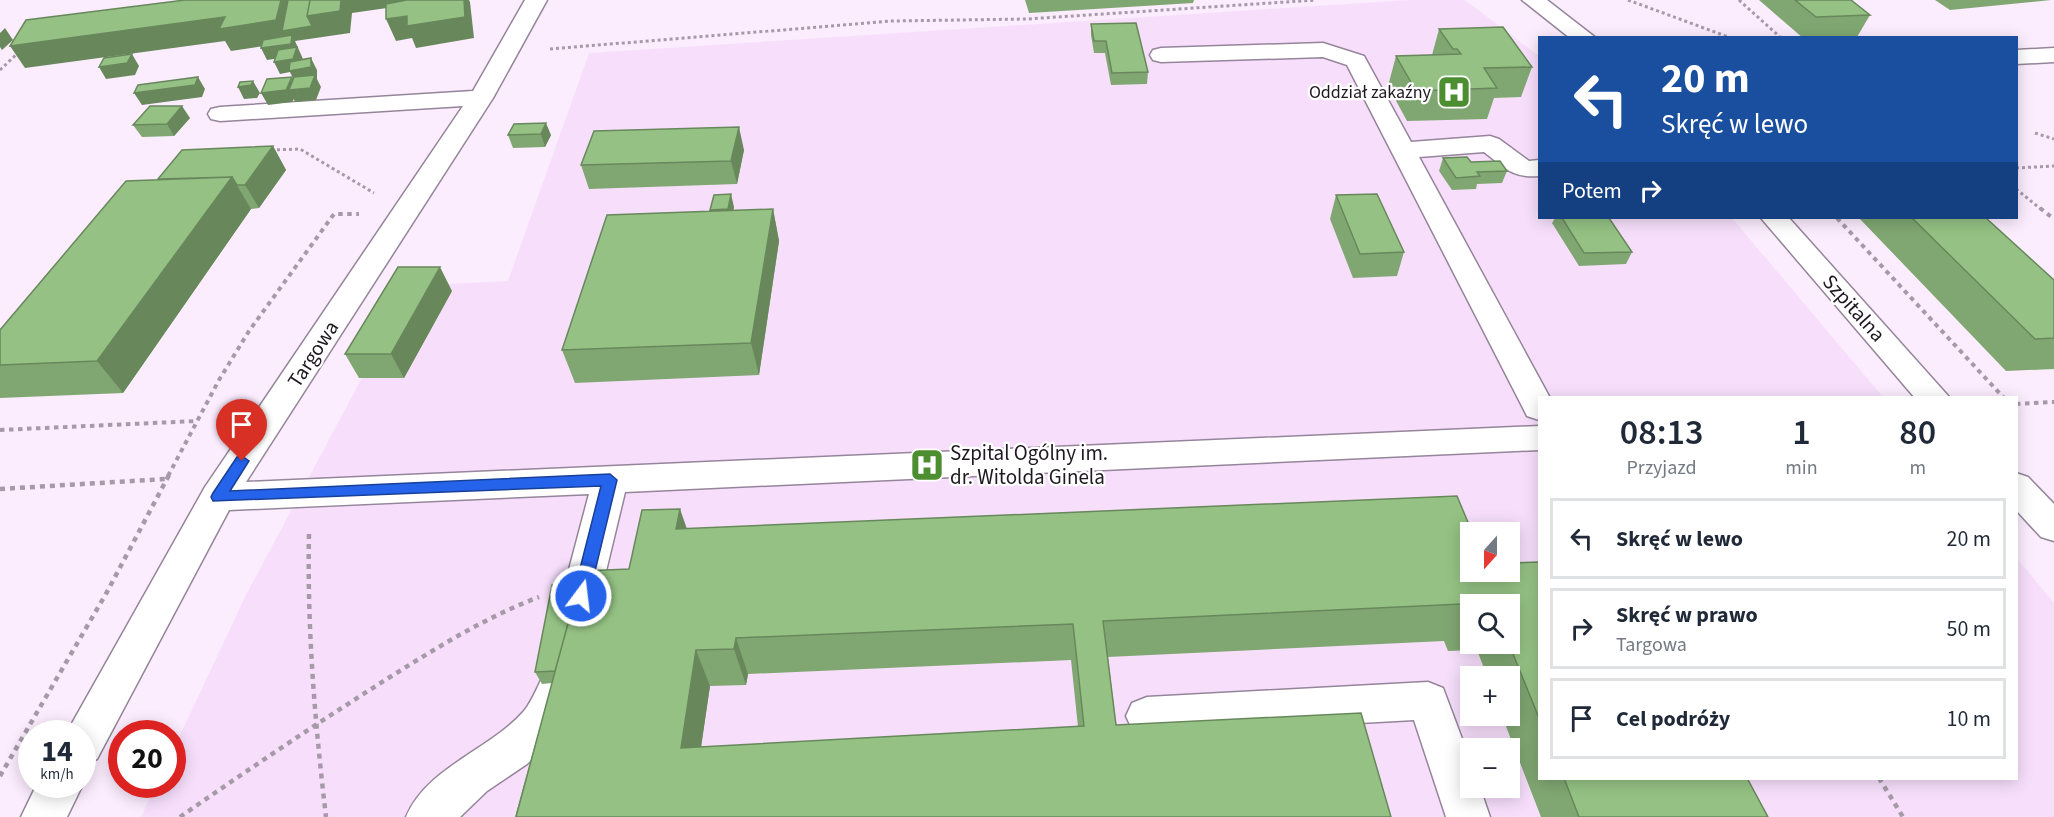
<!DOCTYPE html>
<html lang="pl">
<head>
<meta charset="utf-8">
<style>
  body { margin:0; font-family:"Source Sans 3",sans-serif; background:#f6f6f7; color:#1f2937; height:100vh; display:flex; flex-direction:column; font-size:22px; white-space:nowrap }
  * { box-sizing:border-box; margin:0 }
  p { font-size:20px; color:#747a83 }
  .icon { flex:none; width:33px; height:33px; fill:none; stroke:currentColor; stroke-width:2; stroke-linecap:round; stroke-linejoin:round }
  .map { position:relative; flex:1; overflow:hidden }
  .panel { position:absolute; left:1538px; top:396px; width:480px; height:384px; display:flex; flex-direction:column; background:#fff; border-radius:0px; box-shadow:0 3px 15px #0003 }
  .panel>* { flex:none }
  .hud { position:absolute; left:1538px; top:36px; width:480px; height:183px; border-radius:0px; box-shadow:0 3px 15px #0003; background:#1a4fa0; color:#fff; overflow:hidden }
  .needle { width:39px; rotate:201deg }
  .buttons { position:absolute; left:1460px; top:522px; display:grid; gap:12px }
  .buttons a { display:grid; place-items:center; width:60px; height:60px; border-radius:0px; background:#fff; box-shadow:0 3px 15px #0003; font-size:30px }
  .speed { position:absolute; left:18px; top:720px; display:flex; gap:12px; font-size:30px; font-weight:700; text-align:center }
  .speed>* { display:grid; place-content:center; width:78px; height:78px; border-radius:50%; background:#fff; box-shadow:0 3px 15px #0003; line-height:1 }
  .speed small { font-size:15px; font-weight:400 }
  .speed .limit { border:9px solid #d22; background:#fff; color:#111 }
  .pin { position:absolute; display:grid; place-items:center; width:51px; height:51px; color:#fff; margin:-62px -26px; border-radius:50% 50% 50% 0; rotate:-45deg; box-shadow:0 0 6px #0007 }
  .pin .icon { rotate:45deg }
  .me { position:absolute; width:66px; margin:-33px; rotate:15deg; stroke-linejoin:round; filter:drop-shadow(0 0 4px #0008) }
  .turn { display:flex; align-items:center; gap:21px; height:126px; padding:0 24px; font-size:27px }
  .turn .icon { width:78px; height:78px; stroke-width:2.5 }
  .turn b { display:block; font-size:42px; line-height:51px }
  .then { display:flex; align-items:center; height:57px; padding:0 24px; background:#0003; gap:12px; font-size:22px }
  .eta { display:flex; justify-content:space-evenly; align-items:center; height:102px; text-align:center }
  .eta b { font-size:36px; font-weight:600; line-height:42px }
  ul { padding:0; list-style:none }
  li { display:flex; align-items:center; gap:18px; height:81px; margin:0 12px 9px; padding:0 12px; border:3px solid #e0e1e3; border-radius:0px }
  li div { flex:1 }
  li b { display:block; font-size:22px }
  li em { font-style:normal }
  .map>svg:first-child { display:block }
  .built { fill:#f7dffc; fill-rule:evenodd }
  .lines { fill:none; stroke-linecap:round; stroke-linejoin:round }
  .minor-casing { stroke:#95859a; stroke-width:3 }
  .path-far2 { stroke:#a69aa8; stroke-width:3; stroke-dasharray:3 3; stroke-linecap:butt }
  .path-far1 { stroke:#a69aa8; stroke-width:4; stroke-dasharray:4.5 4.5; stroke-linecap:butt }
  .path { stroke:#a69aa8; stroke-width:4.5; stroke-dasharray:5 5; stroke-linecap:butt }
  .minor { fill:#fff; fill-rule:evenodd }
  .wall { fill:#80a772; fill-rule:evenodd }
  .shaded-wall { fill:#68885c }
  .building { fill:#95c284; stroke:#68885c; stroke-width:1.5; fill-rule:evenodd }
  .route { fill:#2563eb; stroke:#184099; stroke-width:1.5 }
  .labels { text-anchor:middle; stroke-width:4.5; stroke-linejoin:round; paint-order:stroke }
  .far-poi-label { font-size:18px; fill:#1f1820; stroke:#fff; text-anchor:end }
  .street-label { font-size:21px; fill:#1f1820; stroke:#fff }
  .poi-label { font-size:21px; fill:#1f1820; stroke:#fff; text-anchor:start }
</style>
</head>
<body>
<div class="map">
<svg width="2054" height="817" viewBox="0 0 2054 817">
  <rect width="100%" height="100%" fill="#fbecfe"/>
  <path class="built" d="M1409,0H1465L1539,56V218H1732L1883,397L1539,398V778H2016V557L2054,603V817H141L156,785L172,784L173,750L246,595L411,286L508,281L589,53ZM1470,532H1509V572H1470ZM1470,604H1509V644H1470ZM1470,676H1509V716H1470ZM1470,748H1509V788H1470Z"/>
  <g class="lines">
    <defs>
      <path id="minor" d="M525,0H547L493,98L246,482L1539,426V450L625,492L600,596L595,607L581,612L567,607L562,596L589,494L229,510L97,759L82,765V734H66L205,487L463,106L220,121L211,119L208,114L211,109L220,107L473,91Z
        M1522,0H1547L1596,38H1570Z
        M1323,43L1364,56L1411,142L1490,136L1499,139L1529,161L1539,160V176C1512,178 1505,168 1484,152L1419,157L1550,398H1539V420L1527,416L1523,408L1347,65L1323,57L1161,62L1153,60L1150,55L1153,50L1161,48Z
        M2054,48V62L2016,64V50Z
        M1761,218H1789L1950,398H1915Z
        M2016,473L2028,477L2054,504V541L2041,537L2016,510Z
        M560,665L574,670L580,683L555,737L527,764L487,791L460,817H406C427,767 490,750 524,711C533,700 539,683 546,670Z
        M1428,682L1443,688L1470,760V788H1480L1490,817H1446L1414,720L1147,735L1132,729L1126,716L1132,703L1147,697Z
        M82,783L83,784L67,817H21L37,784Z"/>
    </defs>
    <use href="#minor" class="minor-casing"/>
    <path class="path-far2" d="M1628,0L1731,38
      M1739,0L1781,38
      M550,49L892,21L1027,19L1316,0
      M0,70L20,51
      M2035,133L2054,139
      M271,150L300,149L374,193
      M2016,168L2054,166
      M2016,189L2042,210"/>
    <path class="path-far1" d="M2040,208L2054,219
      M1837,218L2004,398
      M2016,404L2054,402
      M0,430L197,421
      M168,476L219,380L249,331L334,214H359"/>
    <path class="path" d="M0,489L165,479
      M309,534C307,629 315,723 326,817
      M0,776L107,592L169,475
      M1879,778L1903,817
      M180,817C249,769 319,722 390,677C438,647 486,617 539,597"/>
    <use href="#minor" class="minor"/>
  </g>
  <path class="wall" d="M1025,0H1194L1193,3L1029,13Z
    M1759,0H1851L1870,15L1857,37L1803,38Z
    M1935,0H2051L1950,10Z
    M1091,24L1148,72L1147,84L1111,85L1105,53H1094L1091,35Z
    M1439,29L1532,67L1521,97L1494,98L1487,119L1407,121L1388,86L1396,56L1432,55Z
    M190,118L174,136L142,137L133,125Z
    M514,124L551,135L545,147L513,148L508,135Z
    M273,146L286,170L259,208L251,209L123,393L0,398V330Z
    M744,150L737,184L589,189L581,165Z
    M1443,158L1471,162L1507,171L1502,183L1477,184L1476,189L1452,190L1439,171Z
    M1336,195L1404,252L1397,276L1353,278L1330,219Z
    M734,207L733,211L773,209L779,241L759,375L575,383L562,350L710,211V210Z
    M1555,218H1609L1632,252L1626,264L1579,266L1552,223Z
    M1859,218H1986L2054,280V369L2006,371Z
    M452,291L404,378H359L345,354Z
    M687,528L1470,572L1539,562V778H1747L1768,817H1541L1502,716H1509V676H1487L1477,650L1448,651L1444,641L1108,657L1116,725L515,817L552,683L542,684L535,672L579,584L629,569ZM1470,604H1509V644H1470ZM1071,660L1078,727L701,747L710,686L746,685L748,674Z"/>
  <path class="shaded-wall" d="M281,0H289L307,16L341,0H422V3L352,13L350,33L295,41L303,59L311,58L317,70V79L321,87L316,100L295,102L294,99L292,102L268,105L261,93L292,77L298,89L290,72L280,74L274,62L294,56L267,60L261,48L291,42L231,51L225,41L25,68L10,46Z
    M464,0H469L470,2L474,38L416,48L412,38L396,41L386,19L407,16Z
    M5,28L13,40L2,50L0,47V33Z
    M132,54L139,66L135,75L106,79L99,67Z
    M198,77L205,89L202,97L142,105L134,93Z
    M253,81L260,93L257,98L244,99L238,87Z
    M182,106L190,118L174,136L167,124Z
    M546,123L551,135L545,147L541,134Z
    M739,127L744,150L737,184L731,161Z
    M273,146L286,170L259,208L245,185Z
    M232,177L251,209L123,393L97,361Z
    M731,194L734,207L731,222L728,209Z
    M773,209L779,241L759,375L751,343Z
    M440,267L452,291L404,378L391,354Z
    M680,509L693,546L676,529Z
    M736,638L748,674L746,685L734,649Z
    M696,650L710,686L696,781L681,748Z"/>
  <path class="building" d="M185,0H281L276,20L219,29L225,17L10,46L26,20Z
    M288,0H310L307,16L312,26L282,31Z
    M310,0H341L340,11L307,16Z
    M407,0H464L465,17L407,26V16L386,19V4Z
    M1795,0H1851L1870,15L1816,17Z
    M1136,23L1148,72L1112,73L1106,41H1094L1091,24Z
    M1503,27L1532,67L1484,68L1497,88L1416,91L1396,56L1461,54L1457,49H1453L1439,29Z
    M292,35L291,44L261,48L263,40Z
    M297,47L293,59L274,62L278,50Z
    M132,54L127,63L99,67L104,58Z
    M311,58V67L289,71L290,62Z
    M315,75L310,88L289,90L294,77Z
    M198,77L195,85L134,93L138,85Z
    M292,77L286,90L261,93L267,79Z
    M253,81L251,85L238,87L240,82Z
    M150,106H182L167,124L133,125Z
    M546,123L541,134L508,135L514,124Z
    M739,127L731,161L581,165L594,131Z
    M273,146L245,185H237L232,177L158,179L182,150Z
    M1467,157L1471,162L1500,161L1507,171L1477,172L1480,176L1456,178L1443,158Z
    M232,177L97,361L0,365V330L126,181Z
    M731,194L728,209L710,210L714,195Z
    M1377,194L1404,252L1360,254L1336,195Z
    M773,209L751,343L562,350L607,215Z
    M1562,218H1609L1632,252L1584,253Z
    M1912,218H1986L2054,280V338L2035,339Z
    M398,267H440L391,354H345Z
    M1457,496L1472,532H1470V572H1509V563L1539,562V718L1509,644V604H1470V615H1466L1462,604L1103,621L1116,725L1361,713L1391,817H516L582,571L629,569L642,510L680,509L676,529ZM1073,624L1084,726L681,748L696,650L734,649L736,638Z
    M579,584L555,671L535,672L552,585Z
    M1564,778H1747L1768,817H1579Z"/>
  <path class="route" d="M242,456L249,461L230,491L610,474L617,480L589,596L587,600H576L573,596L601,486L213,501L211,497L213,493L237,457Z"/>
  <defs>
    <symbol id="hospital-square" viewBox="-11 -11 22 22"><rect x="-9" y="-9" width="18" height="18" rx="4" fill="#4d8e30" stroke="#fff"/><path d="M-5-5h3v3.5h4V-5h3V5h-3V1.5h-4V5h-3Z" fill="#fff"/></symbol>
  </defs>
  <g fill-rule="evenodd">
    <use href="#hospital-square" x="1435" y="73" width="38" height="38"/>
    <use href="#hospital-square" x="908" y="446" width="38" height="38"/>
  </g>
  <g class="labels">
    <g class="far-poi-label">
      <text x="1431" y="98">Oddział zakaźny</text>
    </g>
    <g class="street-label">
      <text transform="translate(1854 308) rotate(48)" y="7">Szpitalna</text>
      <text transform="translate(313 354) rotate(-57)" y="7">Targowa</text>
    </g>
    <g class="poi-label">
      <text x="950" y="460">Szpital Ogólny im.<tspan x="950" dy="24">dr. Witolda Ginela</tspan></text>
    </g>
  </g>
</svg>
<div class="buttons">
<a><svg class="needle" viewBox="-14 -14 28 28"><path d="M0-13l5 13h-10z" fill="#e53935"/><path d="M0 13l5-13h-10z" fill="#747a83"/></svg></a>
<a><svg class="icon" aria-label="search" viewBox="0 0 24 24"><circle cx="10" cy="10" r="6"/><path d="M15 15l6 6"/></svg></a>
<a>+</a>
<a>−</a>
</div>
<div class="speed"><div>14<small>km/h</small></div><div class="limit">20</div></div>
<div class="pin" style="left:242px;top:461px;background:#d93025"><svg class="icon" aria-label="arrive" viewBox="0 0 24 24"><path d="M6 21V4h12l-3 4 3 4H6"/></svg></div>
<svg class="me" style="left:581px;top:596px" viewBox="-20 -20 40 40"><circle r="17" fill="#2563eb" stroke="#fff" stroke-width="3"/><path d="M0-11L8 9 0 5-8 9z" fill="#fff"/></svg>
<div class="hud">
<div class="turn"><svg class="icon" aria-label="left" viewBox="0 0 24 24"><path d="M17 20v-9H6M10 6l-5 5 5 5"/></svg><div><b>20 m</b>Skręć w lewo</div></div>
<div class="then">Potem<svg class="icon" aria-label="right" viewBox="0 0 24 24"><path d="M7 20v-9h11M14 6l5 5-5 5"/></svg></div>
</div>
<section class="panel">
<div class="eta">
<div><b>08:13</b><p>Przyjazd</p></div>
<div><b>1</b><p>min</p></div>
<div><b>80</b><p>m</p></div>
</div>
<ul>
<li><svg class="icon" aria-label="left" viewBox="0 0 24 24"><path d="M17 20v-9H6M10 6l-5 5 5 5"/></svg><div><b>Skręć w lewo</b></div><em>20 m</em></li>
<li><svg class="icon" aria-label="right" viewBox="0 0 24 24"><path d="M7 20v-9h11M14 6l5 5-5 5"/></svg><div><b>Skręć w prawo</b><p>Targowa</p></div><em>50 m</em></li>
<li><svg class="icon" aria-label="arrive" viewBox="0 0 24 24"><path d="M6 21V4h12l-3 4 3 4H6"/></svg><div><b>Cel podróży</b></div><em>10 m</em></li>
</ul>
</section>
</div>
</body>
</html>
